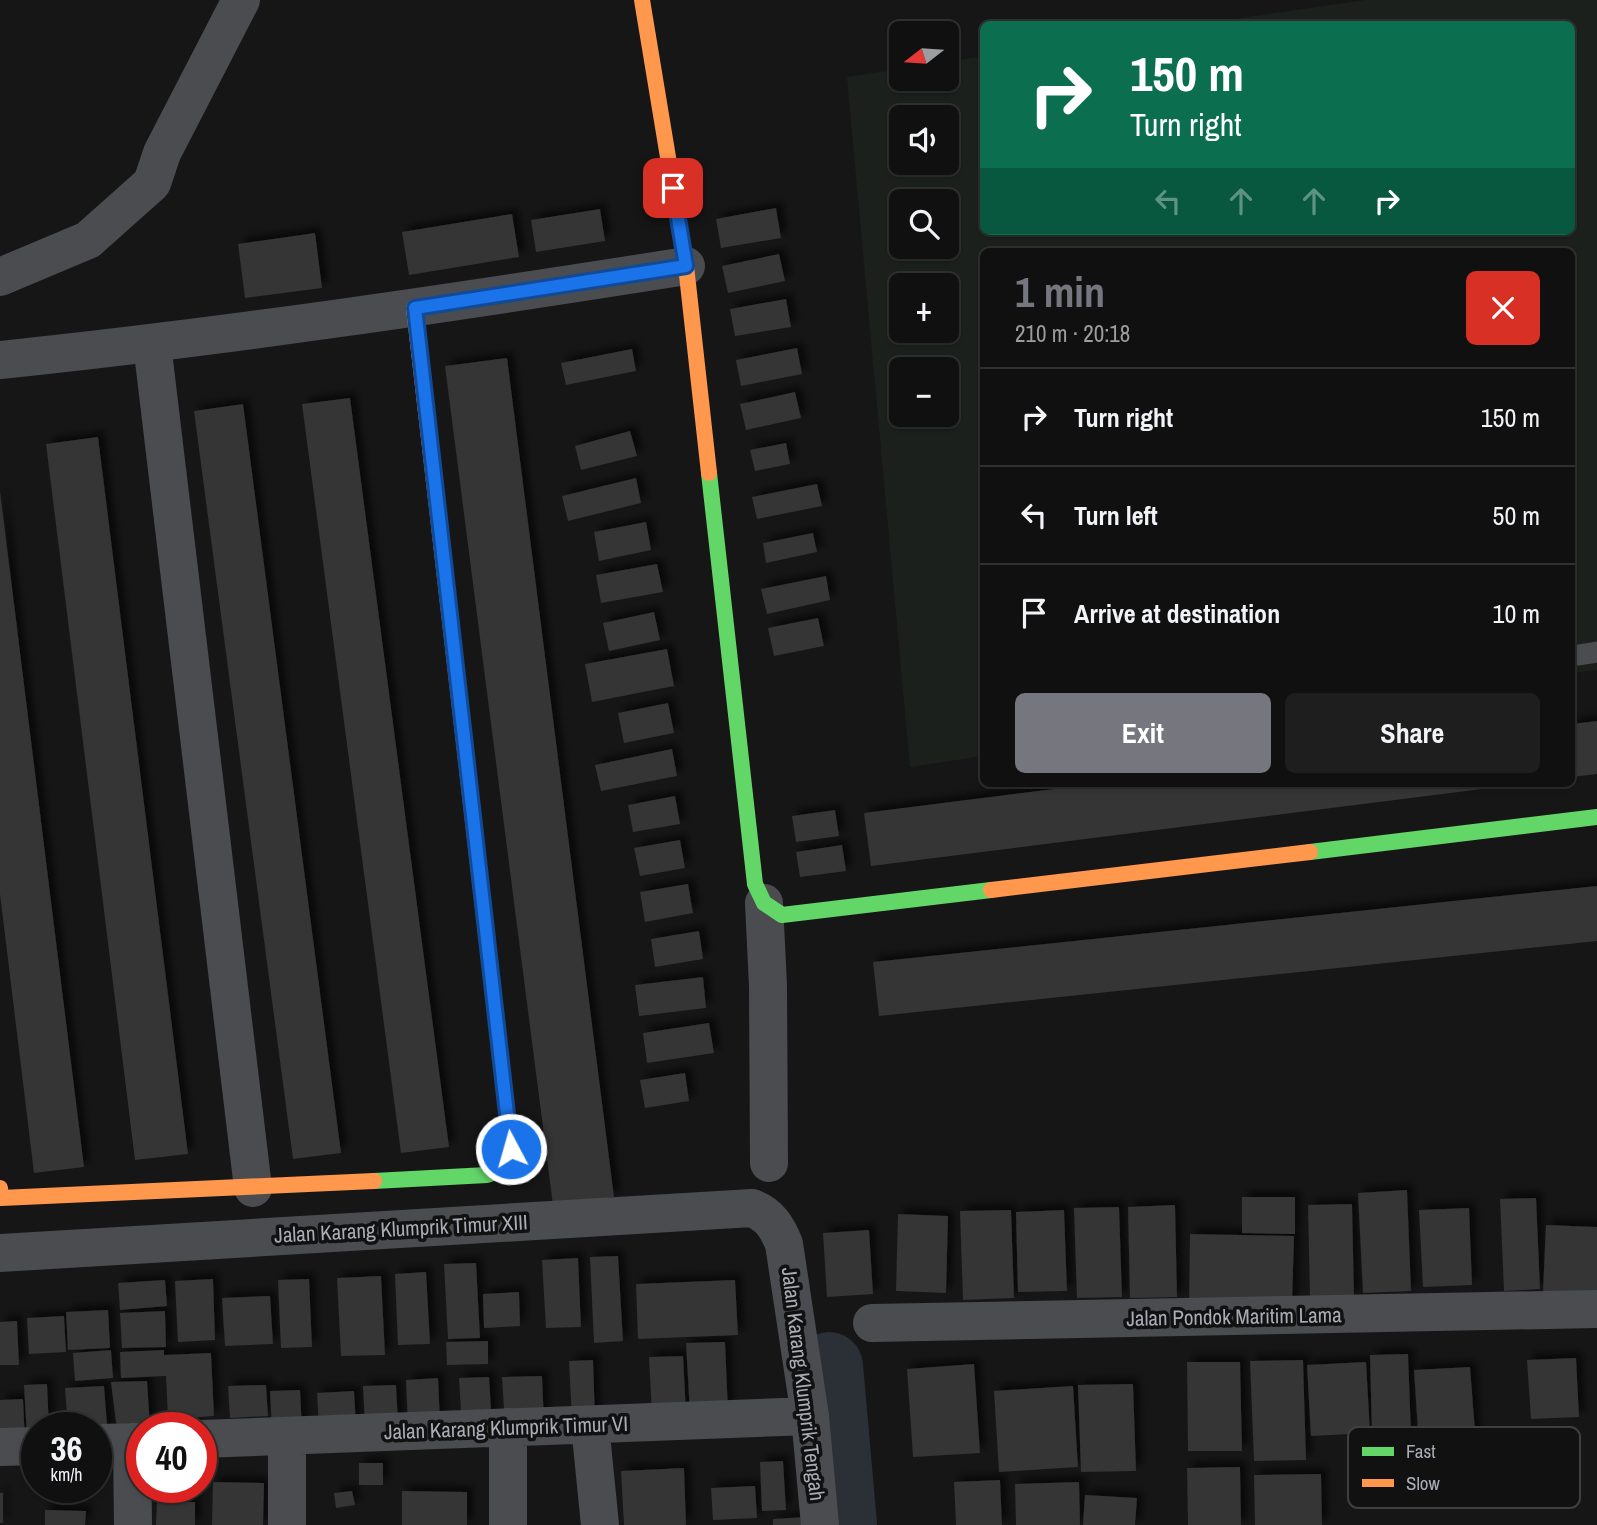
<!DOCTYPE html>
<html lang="en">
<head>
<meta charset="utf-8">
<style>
  body { margin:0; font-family:"Archivo Narrow",sans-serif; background:#1e1e1f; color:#f1f3f6; height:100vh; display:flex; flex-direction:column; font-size:26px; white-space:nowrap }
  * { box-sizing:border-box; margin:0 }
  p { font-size:23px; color:#9c9d9f }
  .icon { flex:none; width:38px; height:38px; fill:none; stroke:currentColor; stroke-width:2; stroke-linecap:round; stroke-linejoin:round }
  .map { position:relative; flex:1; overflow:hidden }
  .details { position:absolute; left:980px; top:248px; width:595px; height:539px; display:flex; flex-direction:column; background:#101011; border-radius:10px; box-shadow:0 2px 5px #0004,0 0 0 2px #303031 }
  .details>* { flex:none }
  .banner { position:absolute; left:980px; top:21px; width:595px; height:214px; border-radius:10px; box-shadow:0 2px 5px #0004,0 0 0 2px #303031; background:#0b6e4f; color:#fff; overflow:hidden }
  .needle { width:46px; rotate:253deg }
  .fabs { position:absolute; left:889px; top:21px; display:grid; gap:14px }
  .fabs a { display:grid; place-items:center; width:70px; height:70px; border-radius:10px; background:#101011; box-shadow:0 2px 5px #0004,0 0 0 2px #303031; font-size:35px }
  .speed { position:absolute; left:21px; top:1412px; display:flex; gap:14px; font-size:35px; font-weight:700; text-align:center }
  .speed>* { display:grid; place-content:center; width:91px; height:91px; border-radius:50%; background:#101011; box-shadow:0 2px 5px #0004,0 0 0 2px #303031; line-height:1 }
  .speed small { font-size:18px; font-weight:400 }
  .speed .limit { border:10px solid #d22; background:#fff; color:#111 }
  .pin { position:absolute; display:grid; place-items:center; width:60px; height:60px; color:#fff; margin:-30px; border-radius:14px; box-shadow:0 4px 10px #0006 }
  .me { position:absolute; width:77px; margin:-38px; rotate:354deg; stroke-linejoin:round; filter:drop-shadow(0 0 5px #0008) }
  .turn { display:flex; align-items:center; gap:24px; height:147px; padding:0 35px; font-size:32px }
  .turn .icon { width:91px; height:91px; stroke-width:2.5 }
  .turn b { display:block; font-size:49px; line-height:60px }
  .lanes { display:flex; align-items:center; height:66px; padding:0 35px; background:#0003; justify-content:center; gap:35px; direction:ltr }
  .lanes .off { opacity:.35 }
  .round { display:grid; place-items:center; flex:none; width:74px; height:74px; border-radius:10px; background:#1e1e1f }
  .summary { display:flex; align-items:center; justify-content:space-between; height:119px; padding:0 35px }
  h1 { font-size:42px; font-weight:700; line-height:52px; color:#76777e }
  .button { display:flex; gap:14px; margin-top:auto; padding:14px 35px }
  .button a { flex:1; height:80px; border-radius:10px; background:#76777e; color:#fff; font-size:28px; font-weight:700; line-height:80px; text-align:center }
  .button a+a { background:#1e1e1f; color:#f1f3f6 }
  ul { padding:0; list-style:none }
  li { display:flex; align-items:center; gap:21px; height:98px; padding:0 35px; border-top:2px solid #303031 }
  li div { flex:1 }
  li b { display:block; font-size:26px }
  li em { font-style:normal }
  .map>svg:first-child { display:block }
  .green { fill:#1b201d; fill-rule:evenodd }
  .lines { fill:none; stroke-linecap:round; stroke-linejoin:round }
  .river { stroke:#2b2f36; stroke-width:68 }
  .building { fill:#343436; filter:url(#shadow) }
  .lane { stroke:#4b4c4f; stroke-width:21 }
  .street { stroke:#4b4c4f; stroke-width:38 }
  .fast { stroke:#63d668; stroke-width:16 }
  .slow { stroke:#ff974d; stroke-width:16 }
  .route-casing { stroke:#114b97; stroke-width:18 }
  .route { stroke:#1a73e8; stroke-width:12 }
  .labels { text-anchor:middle; stroke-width:7; stroke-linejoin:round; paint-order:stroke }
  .street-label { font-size:21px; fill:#a9abb5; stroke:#111112 }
  .key { fill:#111112; stroke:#3f3f43; stroke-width:2 }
  .key-label { font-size:19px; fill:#a9abb5 }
</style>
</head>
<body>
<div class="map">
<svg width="1597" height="1525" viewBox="0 0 1597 1525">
  <defs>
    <filter id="shadow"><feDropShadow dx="6" dy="-6" stdDeviation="3.5" flood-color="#0009"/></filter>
  </defs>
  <rect width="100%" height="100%" fill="#161617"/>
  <path class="green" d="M1365,0H1597V670L1572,673V252H984L983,756L910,767L847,77L901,69V79H947V62L983,56L984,231H1572V24H1200ZM901,117H947V163H901ZM901,201H947V247H901ZM901,285H947V331H901ZM901,369H947V415H901Z"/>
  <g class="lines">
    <path class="river" d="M829,1366L843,1525"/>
  </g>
  <path class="building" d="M776,208L781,238L721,248L716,219Z
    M600,209L605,241L536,252L531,220Z
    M512,214L519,257L409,275L402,232Z
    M315,233L322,288L245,298L238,244Z
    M779,254L785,281L728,293L722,266Z
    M786,299L791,327L735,336L730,309Z
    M797,348L802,374L741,386L736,360Z
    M632,349L636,371L566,385L561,363Z
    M507,358L614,1197L553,1205L445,366Z
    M795,392L801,418L746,430L740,404Z
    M350,398L449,1147L401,1153L302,404Z
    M243,404L341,1153L293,1159L194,411Z
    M630,431L637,456L581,470L575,446Z
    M98,437L188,1154L135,1160L46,444Z
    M786,443L790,464L755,471L750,450Z
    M636,478L641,503L568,521L562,496Z
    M817,484L822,506L757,519L752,497Z
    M0,491L84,1167L34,1173L0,894Z
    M646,522L651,550L599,561L594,532Z
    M813,533L817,552L766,563L763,543Z
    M657,564L663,592L601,603L596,575Z
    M826,576L830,600L767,614L761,589Z
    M654,612L660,640L609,651L603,623Z
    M818,618L824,646L774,656L768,628Z
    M667,649L674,686L592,702L585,664Z
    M668,703L674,733L624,743L618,713Z
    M1597,721V774L1572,777V724Z
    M672,749L677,776L601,791L595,765Z
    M1094,784H1506V786L871,866L864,813Z
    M675,796L680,824L633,832L628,805Z
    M835,810L839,836L796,842L792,816Z
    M680,840L685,868L640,876L634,848Z
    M842,845L846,871L800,877L796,852Z
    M688,884L693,913L645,922L640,892Z
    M1597,886V941L879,1016L873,962Z
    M699,931L703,959L655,967L651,939Z
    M703,977L706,1008L639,1016L635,985Z
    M709,1023L714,1053L647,1063L643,1033Z
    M685,1073L689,1101L645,1108L640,1080Z
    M1407,1190L1411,1291L1363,1293L1358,1193Z
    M1242,1197H1295V1234L1242,1233Z
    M1536,1198L1540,1289L1504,1291L1500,1199Z
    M1352,1204L1354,1297H1310L1308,1205Z
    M1175,1205L1177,1297L1130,1298L1128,1207Z
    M1119,1207L1122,1297L1077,1298L1074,1208Z
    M1469,1208L1472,1285L1423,1287L1419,1210Z
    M1011,1210L1014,1298L963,1300L960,1211Z
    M1064,1210L1067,1291L1018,1292L1016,1212Z
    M898,1214L948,1216L946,1293L896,1291Z
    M1546,1225L1597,1227V1294L1543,1292Z
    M869,1230L873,1294L827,1297L823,1233Z
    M1190,1234L1294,1236L1292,1305L1189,1303Z
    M618,1256L623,1341L594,1343L590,1257Z
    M578,1258L581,1327L546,1328L542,1260Z
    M476,1263L480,1338L448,1339L444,1264Z
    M426,1272L430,1344L398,1345L395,1274Z
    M381,1276L385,1355L341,1356L337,1278Z
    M213,1279L215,1340L178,1342L175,1281Z
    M309,1279L312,1347L281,1348L278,1280Z
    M165,1280L167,1306L120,1310L118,1283Z
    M735,1280L738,1335L638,1339L636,1284Z
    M519,1292L520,1326L484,1328L483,1294Z
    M270,1296L273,1344L225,1346L222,1298Z
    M108,1310L110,1348L68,1350L66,1312Z
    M165,1311L166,1347L122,1348L120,1313Z
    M64,1316L66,1352L29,1354L27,1318Z
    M17,1321L19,1365H0V1322Z
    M488,1341V1364L447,1365L446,1342Z
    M725,1342L728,1412L690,1413L686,1343Z
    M111,1350L113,1378L75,1381L73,1353Z
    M164,1350V1355L211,1353L214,1416L168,1419L166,1376L121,1378L120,1352Z
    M1408,1354L1411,1433L1372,1434L1370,1355Z
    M683,1356L686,1413L652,1414L649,1357Z
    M1576,1358L1579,1417L1531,1419L1527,1360Z
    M593,1360L595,1419L572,1420L569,1361Z
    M1303,1360L1306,1460L1254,1461L1250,1361Z
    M1187,1362H1240L1242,1451H1188Z
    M1366,1362L1370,1433L1311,1436L1307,1365Z
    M974,1364L980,1453L913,1457L907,1369Z
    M1470,1367L1477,1457L1420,1461L1414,1370Z
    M542,1376L544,1423L505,1424L502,1377Z
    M489,1377L492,1428L462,1429L459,1378Z
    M438,1378L440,1422L408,1424L406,1380Z
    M147,1381L150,1427L117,1430L111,1382Z
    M47,1384L49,1428H37L27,1438L24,1385Z
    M1133,1384L1136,1471L1081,1472L1078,1385Z
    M266,1385L268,1416L230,1418L228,1386Z
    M396,1385L398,1422L365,1423L363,1386Z
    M104,1386L108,1438L96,1428H68L65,1388Z
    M1073,1386L1078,1467L999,1472L994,1391Z
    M300,1390L302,1430L272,1431L270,1391Z
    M354,1391L356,1425L319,1427L317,1393Z
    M23,1399L25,1441L0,1442V1400Z
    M783,1461L786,1510L762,1511L760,1462Z
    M359,1463H383V1485H359Z
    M1240,1467L1241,1525H1188L1187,1468Z
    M684,1468L686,1525H624L621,1471Z
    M1321,1474L1322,1525H1255L1254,1475Z
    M1000,1480L1002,1525H956L954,1482Z
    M213,1482L264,1483L263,1525H212Z
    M1079,1482L1080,1525H1016L1015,1484Z
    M755,1486L757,1518L713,1520L711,1488Z
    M352,1491L355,1505L336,1508L334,1493Z
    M402,1491L467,1492V1525H402Z
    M0,1493H3V1523H0Z
    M1085,1495L1137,1498L1135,1525H1083Z
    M157,1502H195V1525H156Z
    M45,1510L86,1511L85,1525H45Z
    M807,1517V1525H773V1519Z"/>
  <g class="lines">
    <path class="lane" d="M1572,656L1597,652"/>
    <path class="street" d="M0,277L88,240L152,183L162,153L241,0
      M152,344L253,1188
      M0,360C230,336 458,302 686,266
      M764,903L768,986L769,1163
      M0,1253L752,1208C770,1215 777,1227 784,1244L810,1416L820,1525
      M872,1323L1597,1309
      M590,1425L600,1525
      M508,1427V1525
      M287,1436V1525
      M201,1439L810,1416
      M132,1442L133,1525
      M96,1443L142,1442
      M0,1447L37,1446"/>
    <path class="fast" d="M709,473L755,884L764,903L782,915L991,890
      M1310,852L1597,817
      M374,1181L487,1175L503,1169L511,1149L478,864"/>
    <path class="slow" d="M642,0L686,266L709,473
      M414,308L478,864
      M991,890L1310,852
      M0,1188L1,1198L374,1181"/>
  </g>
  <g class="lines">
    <defs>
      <path id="route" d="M511,1149L415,308L686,266L673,188"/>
    </defs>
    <use href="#route" class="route-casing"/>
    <use href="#route" class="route"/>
  </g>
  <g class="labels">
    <g class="street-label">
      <text transform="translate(401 1229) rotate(-3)" y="7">Jalan Karang Klumprik Timur XIII</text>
      <text transform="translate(1234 1317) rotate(-1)" y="7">Jalan Pondok Maritim Lama</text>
      <text transform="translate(803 1384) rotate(83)" y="7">Jalan Karang Klumprik Tengah</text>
      <text transform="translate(506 1428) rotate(-2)" y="7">Jalan Karang Klumprik Timur VI</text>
    </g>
  </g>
  <rect x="1348" y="1427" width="232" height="81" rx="10" class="key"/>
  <rect x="1362" y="1447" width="32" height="9" fill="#63d668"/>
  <rect x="1362" y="1479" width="32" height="8" fill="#ff974d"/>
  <g class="key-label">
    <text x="1406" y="1458">Fast</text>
    <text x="1406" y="1490">Slow</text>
  </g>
</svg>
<div class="fabs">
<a><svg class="needle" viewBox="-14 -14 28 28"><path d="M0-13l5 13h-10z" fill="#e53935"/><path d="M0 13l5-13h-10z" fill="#9c9d9f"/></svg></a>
<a><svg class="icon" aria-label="sound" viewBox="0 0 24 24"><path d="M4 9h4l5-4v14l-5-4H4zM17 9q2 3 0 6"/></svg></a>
<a><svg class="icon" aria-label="search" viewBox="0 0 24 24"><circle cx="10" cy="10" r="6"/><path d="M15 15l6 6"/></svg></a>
<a>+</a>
<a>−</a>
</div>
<div class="speed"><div>36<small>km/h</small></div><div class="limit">40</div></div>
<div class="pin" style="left:673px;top:188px;background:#d93025"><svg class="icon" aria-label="arrive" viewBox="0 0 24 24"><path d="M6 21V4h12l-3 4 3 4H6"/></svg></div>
<svg class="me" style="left:511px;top:1149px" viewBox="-20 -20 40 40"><circle r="17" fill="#1a73e8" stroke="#fff" stroke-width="3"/><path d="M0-11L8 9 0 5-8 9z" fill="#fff"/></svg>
<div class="banner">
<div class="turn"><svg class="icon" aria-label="right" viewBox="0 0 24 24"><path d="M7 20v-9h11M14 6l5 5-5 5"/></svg><div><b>150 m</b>Turn right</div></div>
<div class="lanes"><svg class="icon off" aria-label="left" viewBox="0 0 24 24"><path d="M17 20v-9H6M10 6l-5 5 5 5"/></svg><svg class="icon off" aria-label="ahead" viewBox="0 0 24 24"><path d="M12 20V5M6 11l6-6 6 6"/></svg><svg class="icon off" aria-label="ahead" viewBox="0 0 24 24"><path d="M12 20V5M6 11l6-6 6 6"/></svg><svg class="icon" aria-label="right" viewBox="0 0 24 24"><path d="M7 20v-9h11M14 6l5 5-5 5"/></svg></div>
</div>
<section class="details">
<div class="summary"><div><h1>1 min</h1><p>210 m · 20:18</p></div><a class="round" style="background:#d93025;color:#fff"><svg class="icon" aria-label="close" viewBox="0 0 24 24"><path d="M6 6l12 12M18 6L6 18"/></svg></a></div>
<ul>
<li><svg class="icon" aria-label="right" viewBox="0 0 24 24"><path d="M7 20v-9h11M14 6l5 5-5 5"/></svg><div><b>Turn right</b></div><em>150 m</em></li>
<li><svg class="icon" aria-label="left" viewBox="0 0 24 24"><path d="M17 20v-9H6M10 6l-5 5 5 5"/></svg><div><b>Turn left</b></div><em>50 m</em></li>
<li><svg class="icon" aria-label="arrive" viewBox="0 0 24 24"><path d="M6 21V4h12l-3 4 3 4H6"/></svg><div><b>Arrive at destination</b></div><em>10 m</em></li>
</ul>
<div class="button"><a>Exit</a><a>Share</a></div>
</section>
</div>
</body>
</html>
